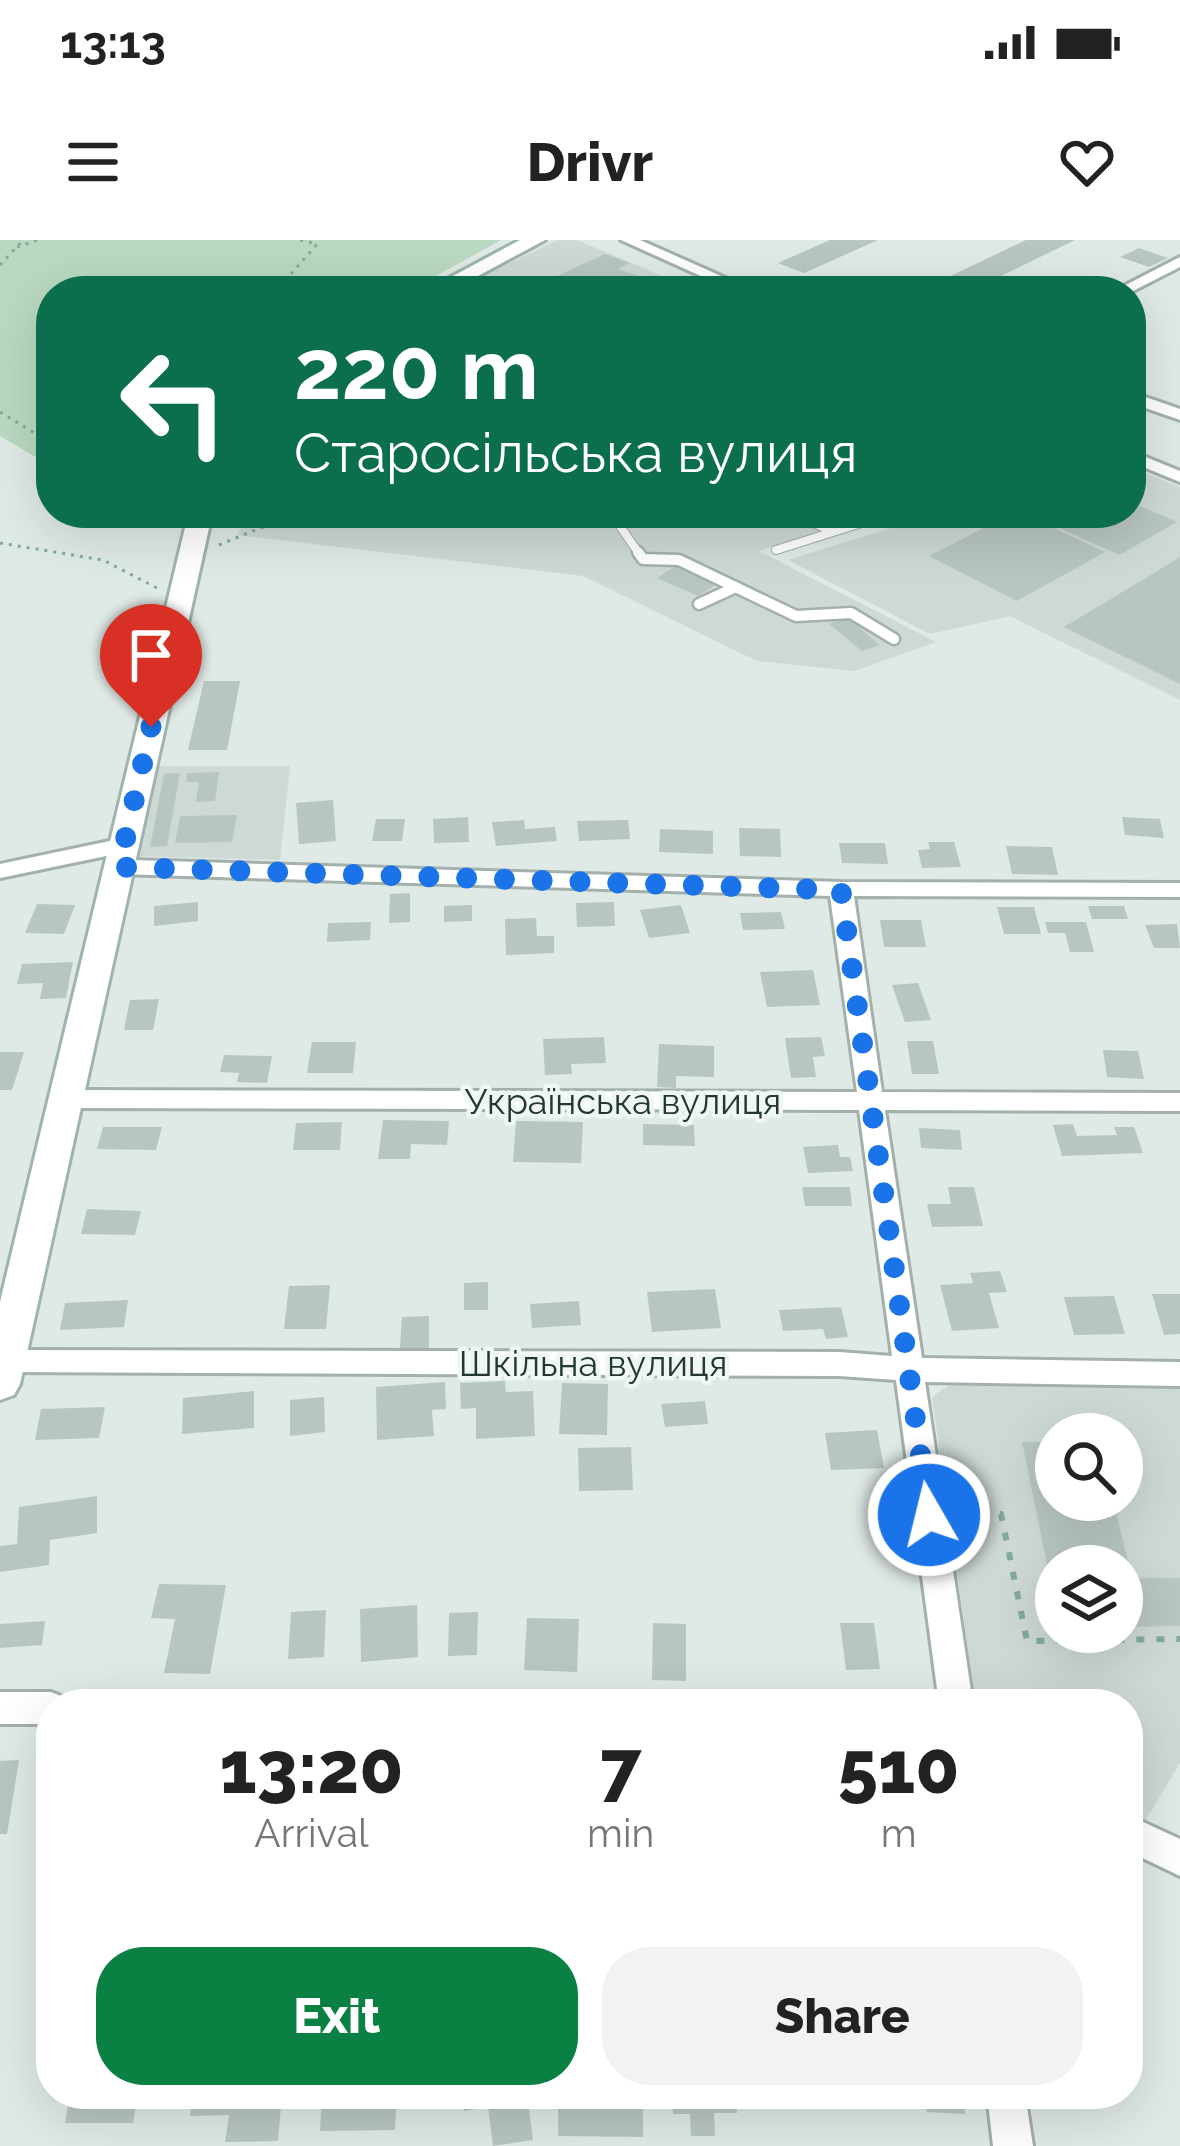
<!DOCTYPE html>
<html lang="en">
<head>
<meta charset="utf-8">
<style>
  body { margin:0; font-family:Raleway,sans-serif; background:#f2f2f2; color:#222; height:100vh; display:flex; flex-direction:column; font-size:45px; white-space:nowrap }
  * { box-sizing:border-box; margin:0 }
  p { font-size:39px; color:#767676 }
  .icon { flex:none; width:66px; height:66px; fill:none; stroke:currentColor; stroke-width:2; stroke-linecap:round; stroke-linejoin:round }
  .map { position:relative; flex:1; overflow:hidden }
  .panel { position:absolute; left:36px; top:1449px; width:1107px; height:420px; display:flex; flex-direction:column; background:#fff; border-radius:48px; box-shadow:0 12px 48px #0002 }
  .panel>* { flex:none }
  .top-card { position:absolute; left:36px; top:36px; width:1110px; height:252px; border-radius:48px; box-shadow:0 12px 48px #0002; background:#0b6e4f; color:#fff; overflow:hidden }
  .fabs { position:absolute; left:1035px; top:1173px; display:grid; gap:24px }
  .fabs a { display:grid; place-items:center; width:108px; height:108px; border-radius:50%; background:#fff; box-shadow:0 12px 48px #0002; font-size:60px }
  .pin { position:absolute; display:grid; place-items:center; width:102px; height:102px; color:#fff; margin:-123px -51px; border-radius:50% 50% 50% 0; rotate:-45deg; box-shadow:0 0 12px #0007 }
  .pin .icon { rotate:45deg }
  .me { position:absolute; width:132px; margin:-66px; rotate:352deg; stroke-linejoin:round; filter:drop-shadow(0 0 9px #0008) }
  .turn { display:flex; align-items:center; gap:42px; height:252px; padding:0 60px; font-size:54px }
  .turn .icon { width:156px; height:156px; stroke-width:2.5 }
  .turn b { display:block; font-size:84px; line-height:102px }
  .eta { display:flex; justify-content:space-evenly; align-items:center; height:204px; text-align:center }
  .eta b { font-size:72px; font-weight:800; line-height:84px }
  .cta { display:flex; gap:24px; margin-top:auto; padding:24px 60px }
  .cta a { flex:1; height:138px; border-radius:48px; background:#0b8043; color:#fff; font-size:48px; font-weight:800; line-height:138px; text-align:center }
  .cta a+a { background:#f2f2f2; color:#222 }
  .status { display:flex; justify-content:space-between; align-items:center; height:84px; padding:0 60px; background:#fff; direction:ltr }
  .status svg { height:33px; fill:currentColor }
  header { display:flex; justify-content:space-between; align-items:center; height:156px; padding:0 60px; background:#fff; font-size:54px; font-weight:800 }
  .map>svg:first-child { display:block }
  .built { fill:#ced9d3; fill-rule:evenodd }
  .green { fill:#bad9c1 }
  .building { fill:#b8c6c0 }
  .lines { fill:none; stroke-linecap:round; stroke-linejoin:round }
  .lane-far1-casing { stroke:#a3b0ab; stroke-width:10 }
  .lane-casing { stroke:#a3b0ab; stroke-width:15 }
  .street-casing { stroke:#a3b0ab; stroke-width:6 }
  .secondary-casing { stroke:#9fb4ac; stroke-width:6 }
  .path-far1 { stroke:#82aa9d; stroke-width:3; stroke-dasharray:3 6; stroke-linecap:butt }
  .path { stroke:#82aa9d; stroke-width:6; stroke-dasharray:8 12; stroke-linecap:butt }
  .lane-far1 { stroke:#fff; stroke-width:8 }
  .lane { stroke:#fff; stroke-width:10 }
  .street { fill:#fff; fill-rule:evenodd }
  .secondary { fill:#fff; fill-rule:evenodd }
  .route { stroke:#1a73e8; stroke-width:21; stroke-dasharray:0 37.8 }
  .labels { text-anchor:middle; stroke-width:9; stroke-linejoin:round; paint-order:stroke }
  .street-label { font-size:36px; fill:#223831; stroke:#eff6f3 }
</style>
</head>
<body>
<div class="status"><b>13:13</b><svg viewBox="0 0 49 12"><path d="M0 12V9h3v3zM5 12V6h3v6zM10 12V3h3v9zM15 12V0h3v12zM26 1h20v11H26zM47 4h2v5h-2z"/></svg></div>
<header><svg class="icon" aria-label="menu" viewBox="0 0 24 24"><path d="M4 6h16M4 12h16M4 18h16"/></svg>Drivr<svg class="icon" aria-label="heart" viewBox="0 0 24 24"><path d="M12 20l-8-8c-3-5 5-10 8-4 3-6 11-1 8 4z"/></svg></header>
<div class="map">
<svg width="1180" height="1906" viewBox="0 0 1180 1906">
  <rect width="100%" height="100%" fill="#dfe9e5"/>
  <path class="built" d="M557,0H577L697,51H452Z
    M1131,227L1180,247V460L1010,376L930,394L788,320L939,273H1131Z
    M249,273H872L759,311L936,402L854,431L757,421L583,336L237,295Z
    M157,526H290L280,620L139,616Z
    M955,1141L1180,1142V1523L1144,1583L1128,1575V1464H976L932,1157ZM1056,1194H1122V1260H1056ZM1056,1326H1122V1392H1056Z"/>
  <path class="green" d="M0,0H501L409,51H51V226L0,196Z"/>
  <path class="building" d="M830,0H878L804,33L778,23Z
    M1026,0H1075L970,51H919Z
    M1139,8L1168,18L1149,27L1120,17Z
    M605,14L630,23L618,29L644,38L617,51L589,41L568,51L544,42Z
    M1131,262L1177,282L1119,315L1026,273H1131Z
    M1013,273H1022L1105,312L1017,361L929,316Z
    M1180,317V444L1064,387L1149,336Z
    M681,323L722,341L698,356L657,338Z
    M848,378L880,405L862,411L829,384Z
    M204,441H240L227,510H188Z
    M219,532L215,561L196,562L199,542H186L187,533Z
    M180,533L167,606L150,607L164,534Z
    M333,560L336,601L299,604L296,563Z
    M237,575L232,602L175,603L180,576Z
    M468,577L469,602L434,603L433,579Z
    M1122,577L1160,579L1164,598L1125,595Z
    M376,579H405L402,601H372Z
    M524,580L525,589L555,587L557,601L496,606L492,582Z
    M628,580L630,599L579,601L577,581Z
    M739,588L780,589L781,617L740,616Z
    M660,589L713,591V614L659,612Z
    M928,602H954L961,627L922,628L918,610L930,609Z
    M839,603H885L888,624L842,623Z
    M1006,606L1052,607L1058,635L1012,634Z
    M410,653V682L389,683L390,654Z
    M198,662V681L154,686V666Z
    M614,662L615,686L577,687L576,663Z
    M37,664L75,665L64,694L25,693Z
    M472,665V681L444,682V666Z
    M681,665L690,693L649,698L640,670Z
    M1088,666H1124L1128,679H1092Z
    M997,667H1034L1041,694H1004Z
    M781,672L785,689L743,690L740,673Z
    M536,678L537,696H554V713L506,715L505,679Z
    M880,680H921L926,707H884Z
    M371,682L370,700L327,702L328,683Z
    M1045,682H1086L1094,712H1070L1065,693H1048Z
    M1177,684L1180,708H1154L1145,685Z
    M73,722L66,758L40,759L43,743L17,744L22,724Z
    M813,730L820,765L767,767L760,732Z
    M918,743L931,780L905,782L892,745Z
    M159,759L153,790H124L130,760Z
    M604,797L606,823L571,824L572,834L545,835L543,799Z
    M821,797L825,816L813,817L816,837L791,838L785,798Z
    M907,801H933L939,834H912Z
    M312,802H356L353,833H307Z
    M659,804L714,806V837L676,836V848L657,847Z
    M1103,810L1138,811L1144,839L1107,837Z
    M0,812H24L12,850H0Z
    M224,815L272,816L267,843L237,842L239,833L220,832Z
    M383,880L449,881L447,905L411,904L410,919H378Z
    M516,881L583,882L581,923L513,922Z
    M342,882L340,910H293L296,883Z
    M643,884L694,885L695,906L643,905Z
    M1073,884L1077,896L1117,895L1114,887H1134L1143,913L1062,916L1053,885Z
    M103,887H162L156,910L97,909Z
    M919,888L960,890L962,910L921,908Z
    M838,905L840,917H850L853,931L808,933L803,907Z
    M802,947H850L852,966H805Z
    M948,947H974L983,986L932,987L927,964H951Z
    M87,969L141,971L135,995L81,994Z
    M1000,1031L1007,1052L989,1053L999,1088L952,1091L940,1045L973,1043L970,1033Z
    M488,1042V1070H464V1043Z
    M330,1045L326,1089H284L289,1046Z
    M715,1049L721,1088L652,1092L647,1052Z
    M1152,1054H1180V1094L1164,1095Z
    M1114,1056L1125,1094L1074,1095L1064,1057Z
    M128,1060L124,1087L60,1090L65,1063Z
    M579,1061L581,1085L532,1088L530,1064Z
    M841,1067L848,1097L826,1099L823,1089L783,1091L779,1070Z
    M429,1076V1108L400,1109L402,1077Z
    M505,1141L506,1152L533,1151L535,1196L476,1199V1168L461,1169L460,1143Z
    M445,1142L446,1169L432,1170L434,1196L377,1200L376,1147Z
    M562,1143L608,1144L607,1195L559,1194Z
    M254,1151V1188L182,1194L183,1158Z
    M324,1157L325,1192L290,1196V1160Z
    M705,1161L708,1184L665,1187L661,1164Z
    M105,1167L99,1198L35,1200L41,1169Z
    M877,1190L884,1228L831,1230L825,1193Z
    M1022,1202H1056V1260H1113L1132,1338H1180V1386L1122,1387V1326L1048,1329Z
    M631,1207L633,1250L579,1251L578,1208Z
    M97,1256V1293L50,1300L49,1325L0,1332V1306L17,1304L19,1267Z
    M159,1344L226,1345L210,1434L164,1433L175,1379L151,1378Z
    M417,1365L418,1417L361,1422L360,1369Z
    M326,1370L324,1417L288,1419L291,1372Z
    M478,1372L477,1415L448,1416L449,1373Z
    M527,1378L579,1379L577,1432L524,1430Z
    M45,1381L42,1405L0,1408V1384Z
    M653,1383L686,1384V1441L652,1440Z
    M840,1383H874L880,1429L846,1430Z
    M19,1520L7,1594H0V1521Z
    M70,1854H138L133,1883H65Z
    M193,1854H282L278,1901L225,1902L229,1875L190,1876Z
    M322,1854H397L395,1890L320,1891Z
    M462,1854H527L533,1900L493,1906L488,1867L464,1871Z
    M558,1854H643V1897L558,1896Z
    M672,1854H736L737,1873H714L715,1896H691L690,1874H673Z
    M925,1854H964L965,1874L927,1872Z"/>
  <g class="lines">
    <defs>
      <path id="lane-far1" d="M611,273L640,315
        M788,273L833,291
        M776,310L893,273"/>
      <path id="lane" d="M638,312L643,319L679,320L796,376L851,373L894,399
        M699,364L736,347"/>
      <path id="street" d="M621,0H640L755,51H734Z
        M1180,17V27L1131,52L1114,51Z
        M1131,152L1180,169V180L1131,163Z
        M1131,211L1180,231V242L1131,222Z
        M124,598L135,605L132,620L841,642L1180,643V657L854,656L882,852L1180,853V871L885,870L922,1118L1180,1122V1146L925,1142L973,1464H939L896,1140L839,1136L0,1132V1112L5,1110L839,1112L892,1116L859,870L65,868L52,859L65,850L857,852L830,656L119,634L108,627L111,615L0,638V624Z
        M0,1452H51L63,1457L66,1464H51V1484H0Z
        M1128,1575L1180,1599V1636L1128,1611Z
        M987,1854H1025L1033,1906H993Z"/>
      <path id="secondary" d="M520,0H545L450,51H425Z
        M194,273H218L209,288L20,1144L14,1155L0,1160V1062L185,288Z"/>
    </defs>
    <use href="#lane-far1" class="lane-far1-casing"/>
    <use href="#lane" class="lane-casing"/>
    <use href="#street" class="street-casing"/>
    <use href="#secondary" class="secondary-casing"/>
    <path class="path-far1" d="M17,7L38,0
      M0,25L23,0
      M260,51L286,40L317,4L300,0
      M0,172L51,203
      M0,303L103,320L159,349
      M219,305L260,288L334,273"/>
    <path class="path" d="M960,1274H1001L1027,1401L1180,1399"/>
    <use href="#lane-far1" class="lane-far1"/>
    <use href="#lane" class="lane"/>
    <use href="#street" class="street"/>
    <use href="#secondary" class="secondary"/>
  </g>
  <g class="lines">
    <path class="route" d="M151,487L119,627L841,650L929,1275"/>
  </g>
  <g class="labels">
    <g class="street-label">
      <text x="623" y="874">Українська вулиця</text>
      <text x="593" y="1136">Шкільна вулиця</text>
    </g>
  </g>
</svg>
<div class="fabs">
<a><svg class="icon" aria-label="search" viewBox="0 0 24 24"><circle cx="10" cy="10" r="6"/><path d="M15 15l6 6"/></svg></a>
<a><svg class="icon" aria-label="layers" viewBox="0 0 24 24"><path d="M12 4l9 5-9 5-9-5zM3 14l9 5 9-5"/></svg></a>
</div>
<div class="pin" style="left:151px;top:487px;background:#d93025"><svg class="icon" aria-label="arrive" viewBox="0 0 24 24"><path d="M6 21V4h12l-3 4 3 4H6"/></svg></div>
<svg class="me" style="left:929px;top:1275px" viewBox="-20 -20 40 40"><circle r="17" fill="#1a73e8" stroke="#fff" stroke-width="3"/><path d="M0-11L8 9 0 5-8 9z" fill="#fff"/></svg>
<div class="top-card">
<div class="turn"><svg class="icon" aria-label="left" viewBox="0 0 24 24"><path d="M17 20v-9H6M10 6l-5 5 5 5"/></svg><div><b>220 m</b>Старосільська вулиця</div></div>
</div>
<section class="panel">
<div class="eta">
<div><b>13:20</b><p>Arrival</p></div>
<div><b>7</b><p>min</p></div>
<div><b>510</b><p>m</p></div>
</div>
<div class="cta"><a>Exit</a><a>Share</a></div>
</section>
</div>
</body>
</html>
